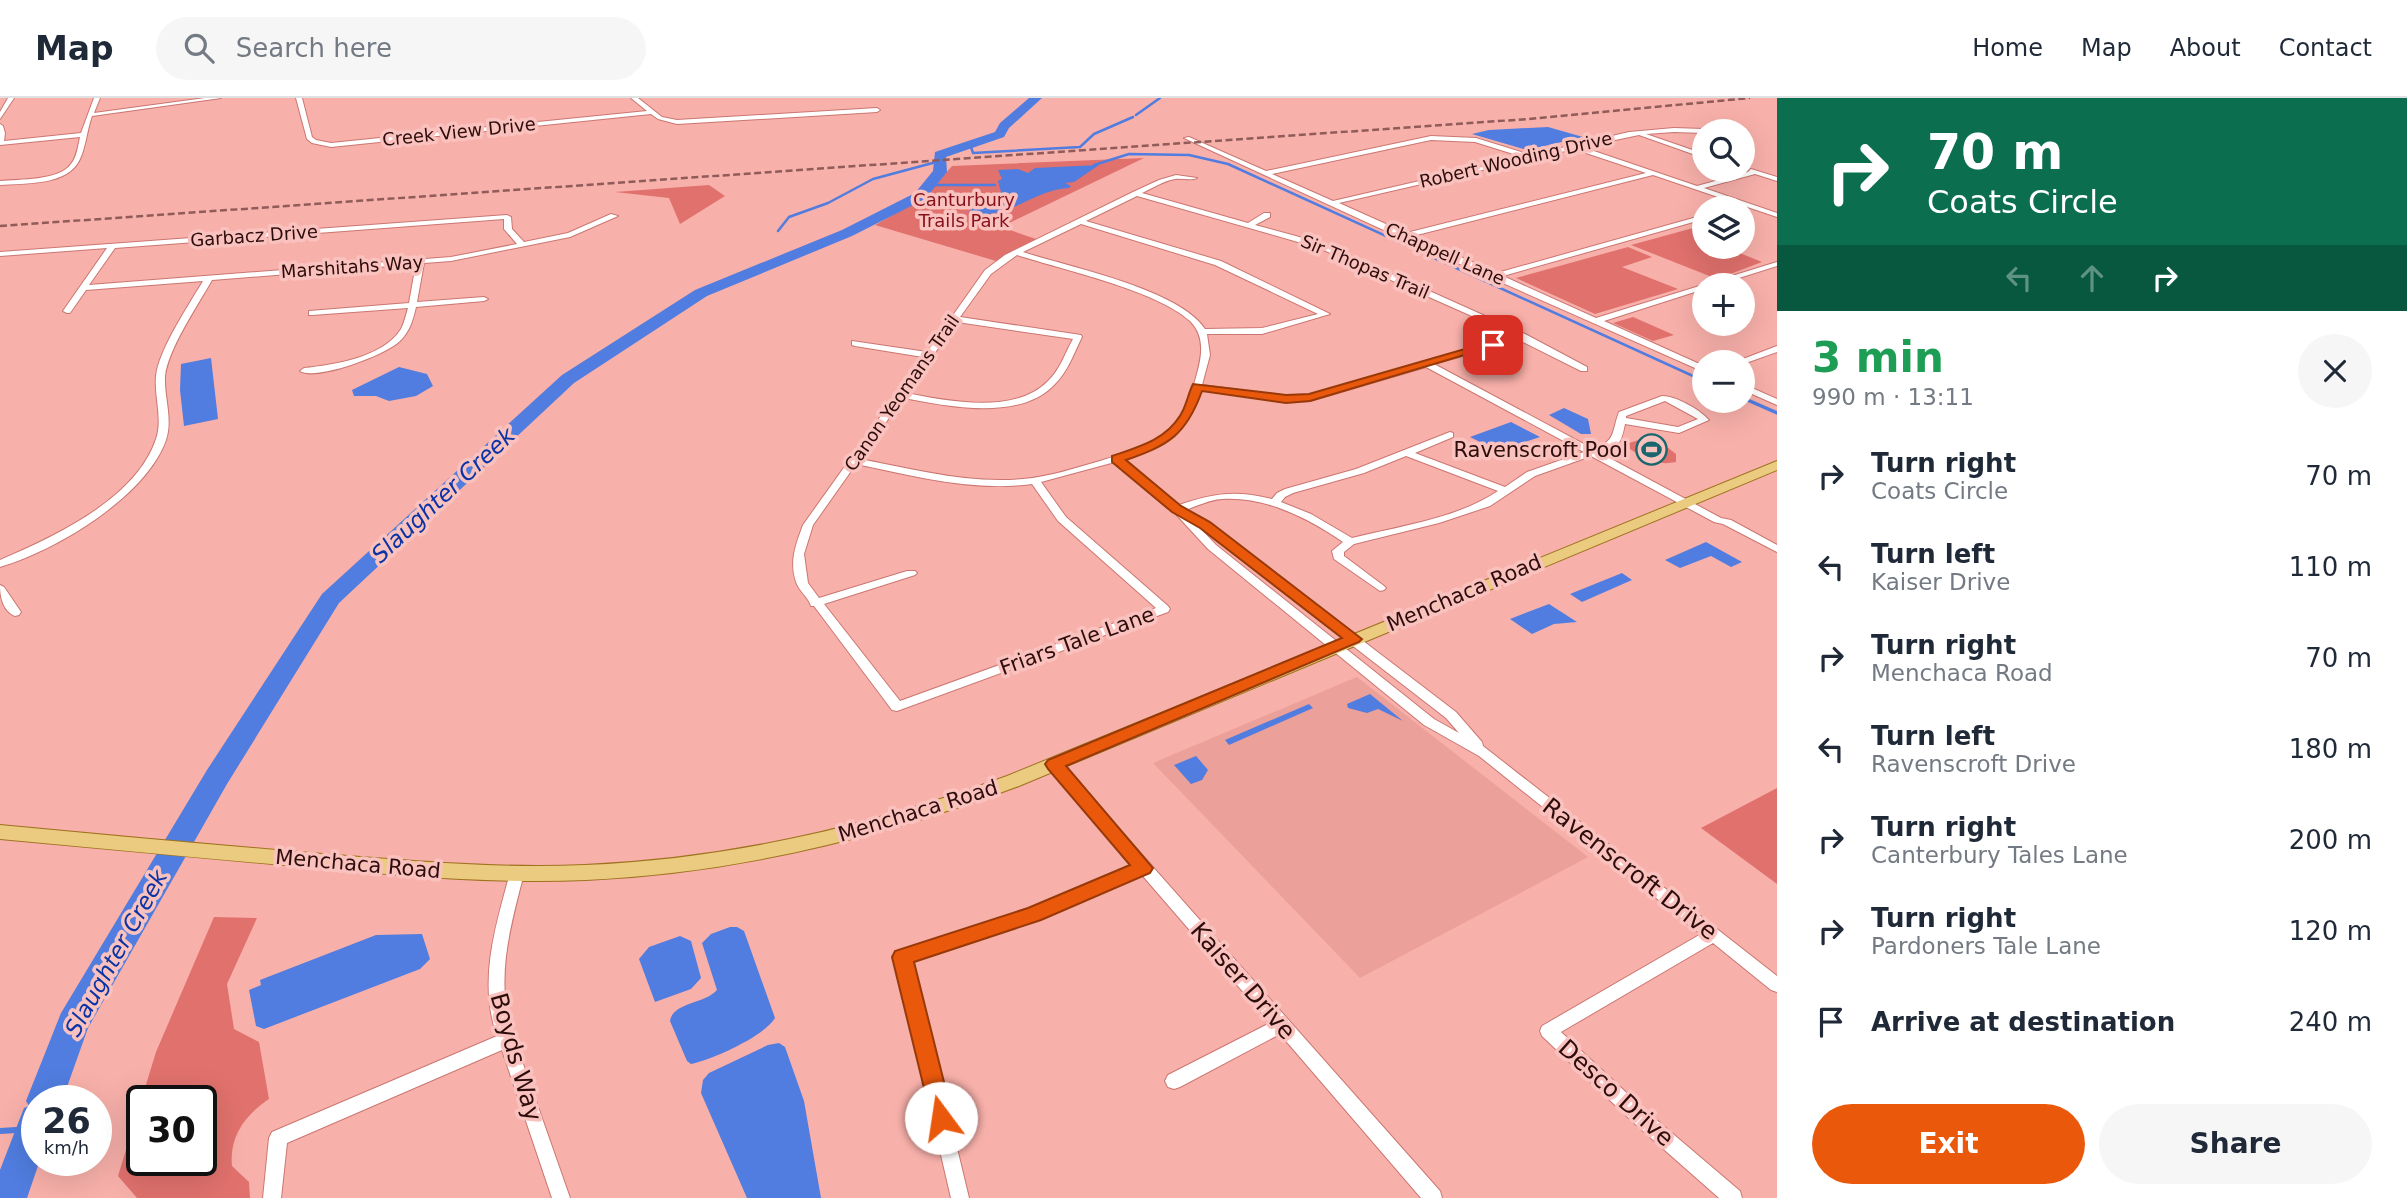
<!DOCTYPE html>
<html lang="en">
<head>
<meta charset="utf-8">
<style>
  body { margin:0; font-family:"DejaVu Sans",sans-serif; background:#f6f6f7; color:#1f2937; height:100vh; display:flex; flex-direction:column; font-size:26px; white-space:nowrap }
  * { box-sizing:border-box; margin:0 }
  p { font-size:23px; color:#747a83 }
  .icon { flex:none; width:38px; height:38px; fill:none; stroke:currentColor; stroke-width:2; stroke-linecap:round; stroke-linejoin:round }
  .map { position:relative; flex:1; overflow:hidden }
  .panel { display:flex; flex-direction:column; background:#fff; width:630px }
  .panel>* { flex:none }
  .banner { background:#0b6e4f; color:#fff; overflow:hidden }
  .fabs { position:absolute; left:1692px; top:21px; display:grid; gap:14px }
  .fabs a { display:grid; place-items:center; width:63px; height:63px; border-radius:50%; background:#fff; box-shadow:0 7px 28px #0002; font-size:35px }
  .speed { position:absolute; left:21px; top:987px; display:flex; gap:14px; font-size:35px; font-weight:700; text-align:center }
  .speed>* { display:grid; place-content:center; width:91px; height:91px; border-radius:50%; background:#fff; box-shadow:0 7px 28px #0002; line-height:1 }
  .speed small { font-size:18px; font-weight:400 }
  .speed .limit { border:4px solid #111; border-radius:10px; background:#fff; color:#111 }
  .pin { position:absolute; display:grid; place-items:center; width:60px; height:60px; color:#fff; margin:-30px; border-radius:14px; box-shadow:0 4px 10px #0006 }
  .me { position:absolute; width:77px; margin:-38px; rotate:346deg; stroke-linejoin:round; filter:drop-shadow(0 0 5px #0008) }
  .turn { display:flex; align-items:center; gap:24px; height:147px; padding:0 35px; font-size:32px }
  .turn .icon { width:91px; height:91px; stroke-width:2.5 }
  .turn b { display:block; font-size:49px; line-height:60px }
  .lanes { display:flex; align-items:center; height:66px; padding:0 35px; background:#0003; justify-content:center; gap:35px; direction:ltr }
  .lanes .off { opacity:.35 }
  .round { display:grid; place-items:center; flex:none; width:74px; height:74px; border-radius:37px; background:#f6f6f7 }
  .head { display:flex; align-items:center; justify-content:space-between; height:119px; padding:0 35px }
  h1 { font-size:42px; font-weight:600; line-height:52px; color:#1e9e55 }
  .action { display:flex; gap:14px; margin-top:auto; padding:14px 35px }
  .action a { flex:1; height:80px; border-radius:42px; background:#ea580c; color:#fff; font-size:28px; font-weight:600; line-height:80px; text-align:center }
  .action a+a { background:#f6f6f7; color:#1f2937 }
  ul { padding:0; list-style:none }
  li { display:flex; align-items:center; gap:21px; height:91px; padding:0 35px }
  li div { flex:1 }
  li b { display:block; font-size:26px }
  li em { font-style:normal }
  header { display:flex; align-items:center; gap:42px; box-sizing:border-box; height:98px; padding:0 35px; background:#fff; border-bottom:2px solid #e0e1e3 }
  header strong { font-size:33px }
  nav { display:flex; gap:38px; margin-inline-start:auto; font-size:24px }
  .search { width:490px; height:63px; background:#f6f6f7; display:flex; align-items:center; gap:18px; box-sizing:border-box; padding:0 24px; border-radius:38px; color:#747a83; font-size:26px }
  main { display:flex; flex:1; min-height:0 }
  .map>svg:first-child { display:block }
  .built { fill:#eca09a }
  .green { fill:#e1716d; fill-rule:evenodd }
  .water { fill:#507ddf }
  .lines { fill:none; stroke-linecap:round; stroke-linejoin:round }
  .stream-far2 { stroke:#507ddf; stroke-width:2.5 }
  .stream-far1 { stroke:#507ddf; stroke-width:3.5 }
  .stream { stroke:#507ddf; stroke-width:6 }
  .river { fill:#507ddf; fill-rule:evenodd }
  .minor-casing { stroke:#cb7671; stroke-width:2 }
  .major-casing { stroke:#9f7220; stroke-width:2 }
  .minor { fill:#fff; fill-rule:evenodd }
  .major { fill:#ebcb7f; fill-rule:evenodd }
  .rail { stroke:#8f5c59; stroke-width:2.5; stroke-dasharray:7 3.5; stroke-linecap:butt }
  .route { fill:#ea580c; stroke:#983908; stroke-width:2 }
  .labels { text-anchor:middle; stroke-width:7; stroke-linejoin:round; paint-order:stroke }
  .far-street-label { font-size:18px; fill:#2d0d0c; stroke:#fac2be }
  .far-park-label { font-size:18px; fill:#86111b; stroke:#fac2be }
  .poi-label { font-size:21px; fill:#2d0d0c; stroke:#fac2be; text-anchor:end }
  .street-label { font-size:21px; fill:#2d0d0c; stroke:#fac2be }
  .water-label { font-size:23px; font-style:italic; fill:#0a34a5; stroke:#fac2be }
  .near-street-label { font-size:24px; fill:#2d0d0c; stroke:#fac2be }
</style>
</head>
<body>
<header>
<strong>Map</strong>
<div class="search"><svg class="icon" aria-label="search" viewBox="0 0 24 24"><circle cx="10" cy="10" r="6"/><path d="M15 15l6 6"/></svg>Search here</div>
<nav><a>Home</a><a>Map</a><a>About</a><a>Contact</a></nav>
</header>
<main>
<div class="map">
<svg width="1777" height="1100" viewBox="0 0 1777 1100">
  <rect width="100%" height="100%" fill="#f8b0aa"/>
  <path class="built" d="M1357,579L1588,759L1360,880L1153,665Z"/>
  <path class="green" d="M1144,60L1001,129L1036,141L996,163L875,127L925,99L952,68Z
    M709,87L725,98L680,126L669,100L615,94Z
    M1704,127V149H1725L1762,164L1717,181L1631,147Z
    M1628,149L1652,159L1622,169L1678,191L1595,216L1516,180Z
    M1633,219L1674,237L1653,243L1613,225Z
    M1639,342L1667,349L1676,356V364C1658,368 1645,361 1630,351L1629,345Z
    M1777,690V786L1701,730Z
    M214,819L257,820L227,886L234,931L259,944L269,1001C245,1017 229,1039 232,1068L249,1084L250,1100H137L118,1078L156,954ZM142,1003H201V1062H142Z"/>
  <path class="water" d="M1548,29L1583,39L1527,52L1472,36L1489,32Z
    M1099,67L1074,84L1065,85L1071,88L1069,90C1031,92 1010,123 968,115L977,105L1001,94L998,83L1002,81L998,72L1018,71L1028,75L1035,70Z
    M211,260L218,321L184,328L180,292L181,266Z
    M399,269L427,276L433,288L416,298L389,303L376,298H354L352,292Z
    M1564,310L1588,321L1591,336H1581L1549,317Z
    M1511,324L1540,339L1494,354L1486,349L1488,348L1470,339Z
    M1706,444L1742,464L1731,469L1711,458L1680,470L1665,462Z
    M1622,475L1632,482L1582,504L1570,496Z
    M1549,506L1577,524L1554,526L1532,536L1510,521Z
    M1370,596L1403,623L1378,611L1367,615L1348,610L1347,606Z
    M1309,606L1313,610L1229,647L1225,642Z
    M1196,658L1208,672L1202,682L1191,686L1174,667Z
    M730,829H737L744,833L775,920C763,939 713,961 691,966L687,963L670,923C673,904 705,906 717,892L702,845L711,836Z
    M422,836L430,861L420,871L264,931L256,928L249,892L261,887L260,882L376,837Z
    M680,838L691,843L701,880L691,891L655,904L639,861L649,849Z
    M779,945L785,949L804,1003L821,1100H747L701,995L703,982L709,975L768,947Z"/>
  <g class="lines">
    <path class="stream-far2" d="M1136,17L1160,0
      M970,46L973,55L1080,49L1094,36L1133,19
      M1094,67L1129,56L1189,57L1228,66L1704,283
      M929,87H995
      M778,133L789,119L828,105L873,81L940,63"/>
    <path class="stream-far1" d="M1743,300L1777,315"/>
    <path class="stream" d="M0,1033L33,1031"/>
    <path class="river" d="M1029,0H1042L1009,30L1004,39L946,59L947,74L925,101L852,138L707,198L574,285L339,505L227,686L88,930L62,1003H37V1062H40L27,1100H0V1072L24,1010L29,1008L26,1003L61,915L207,672L322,496L562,277L695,192L842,132L915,95L933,73L935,54L995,34L1000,25Z"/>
    <defs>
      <path id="minor" d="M8,0H14L0,21V14Z
        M94,0H100L94,15L205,0H221L92,18C87,32 86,48 80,61C68,88 25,85 0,87V83C19,81 59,83 71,66C77,59 78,48 80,39L0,47V26L3,28L5,35L4,43L81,35Z
        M296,0H302L312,39L316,42L331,45L647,13L631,0H638L662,19L677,22L877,10L880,12L877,14L677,26L658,21L651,16L331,49L312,45L307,41Z
        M1674,30L1703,31L1706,33L1703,35L1674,34L1646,36L1704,56V60L1639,37L1582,49L1697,88L1748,74L1751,71L1777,79V83L1755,76L1704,90L1777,115V119L1653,77L1413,138L1497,175L1704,117V121L1503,178L1596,220L1777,164V168L1717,187H1704V191L1604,223L1704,268V274L1401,140L1184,40L1189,39L1266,73L1431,38L1476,40L1531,57L1629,34ZM1431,42L1475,44L1523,59L1333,103L1272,76ZM1574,51L1646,75L1406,135L1339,105Z
        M1176,77L1197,80C1190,83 1183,80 1175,81C1163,83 1153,90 1142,95L1248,125L1264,115H1270V119L1255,127L1325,146L1525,236L1587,269V273H1581L1519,242L1434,266L1593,351C1617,342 1611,335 1619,314L1662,298C1676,298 1699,311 1709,322L1679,335L1625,326C1621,345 1620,348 1600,355L1721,420L1731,422L1777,447V454L1723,426L1714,424L1591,358L1535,378L1490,408L1439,425L1354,446L1344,454V458L1384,488L1386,490L1384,492L1380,493L1334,461L1332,453L1343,444C1308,420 1265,398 1222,401C1209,402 1197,408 1185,412L1209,425L1456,614L1482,644L1483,648L1777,878V894L1771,892L1713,845L1561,934L1646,1013L1740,1093L1742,1100H1719L1634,1025L1542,938L1540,933L1542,928L1701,836L1479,658L1424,627L1208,451L1173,413L1115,364L1041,384L1066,419L1168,508L1170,511L1168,514L897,613L892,612L814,508H811C809,500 799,493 796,484C789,463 796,446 803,427L923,259L855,248L852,247V243L927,254L985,172L1005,157L1133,94L1159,82ZM1137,98L1319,150L1474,219L1512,238L1309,297L1286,298L1202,287L1210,257L1207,236H1262L1330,216L1221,163L1086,123ZM1081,126L1215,167L1318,216L1262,230L1205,231C1179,191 1069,169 1023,154ZM1017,157C1063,172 1156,192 1190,223C1207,240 1201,262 1195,283C1177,340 1153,347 1100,363C1075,370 1049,379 1023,381C967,386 914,371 860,361L903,300C947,308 1020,324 1055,286C1068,273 1074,255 1082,239L1081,237L960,219L991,176ZM957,224L1073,241C1065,255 1060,272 1048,283C1015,317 948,303 906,295ZM1426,269L1584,354L1527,374L1505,389L1415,355L1453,339V335L1450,334L1356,371L1285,391L1277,395L1272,401C1236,392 1213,395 1179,407L1124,362C1165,349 1187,334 1201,292L1286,304L1310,303ZM1665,303L1698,321L1678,329L1626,320V318ZM1406,358L1498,393C1456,421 1400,428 1352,440L1311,416L1281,404L1285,399L1293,395L1364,375ZM856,366C914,378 972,394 1032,386L1058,423L1156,510L900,603L824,506L915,477L917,475L915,473H907L819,500L808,485L804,456L813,427ZM1198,428L1446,620L1459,635L1434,621L1216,447Z
        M611,116L618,118L570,139L451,163L424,165L417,204L484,199L488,201L484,203L416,209C413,222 410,233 400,243C386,257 316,283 300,273L304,270C334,267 384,259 401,231C404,225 406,217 408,210L312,217H309V213L409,205L416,166L212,182C198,207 168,251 165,278C164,300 173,321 166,342C146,399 55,453 0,469V462C54,439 136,401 156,341C163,321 154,299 156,278C159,251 189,207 203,183L86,192L70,215H67L63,213L107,150L0,158V154L507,117L511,119L512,131L524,144L568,135ZM504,121V131L517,146L451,159L89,187L115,150Z
        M1777,248V254L1743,266L1735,264Z
        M1743,286L1777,301V307L1743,292Z
        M0,487L4,489L21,514L19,517L15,518C3,513 0,499 0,487Z
        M1054,661L1059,663L1440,1093L1442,1100H1421L1280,936L1180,989L1174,991L1168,989L1165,983L1168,977L1270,925L1142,777L1039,820L912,863L969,1100H951L895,859L897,854L1029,811L1134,768L1049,669L1047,666L1049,663Z
        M517,769L522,771L524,775C511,827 497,872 509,926L570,1100H552L502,952L287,1045L281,1100H263L269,1040L272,1034L497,938C478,883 495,830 510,775L512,771Z"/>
      <path id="major" d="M1777,363V372L1019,688C880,740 736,775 586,782C496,786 406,778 317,770C211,761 105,751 0,741V727C103,737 207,746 310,755C402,762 493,771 585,767C730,761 871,728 1007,678Z"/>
    </defs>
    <use href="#minor" class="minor-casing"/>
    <use href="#major" class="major-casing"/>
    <use href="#minor" class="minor"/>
    <use href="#major" class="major"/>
    <path class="rail" d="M0,128L1528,21L1750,0"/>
  </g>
  <path class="route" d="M1489,244L1498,247L1310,303L1286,305L1202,293C1186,337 1169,347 1126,362L1181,408L1210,424L1362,541L1359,544L1066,668L1153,770L1150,775L1041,822L914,864L953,1020L949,1027L941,1030L933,1027L892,859L895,853L1028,810L1130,767L1048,671L1045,666L1048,662L1342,540L1200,430L1172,414L1112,364V358C1138,349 1165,342 1180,318C1186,309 1188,296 1193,286L1286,297L1309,296Z"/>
  <defs>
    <symbol id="stadium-ring" viewBox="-11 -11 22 22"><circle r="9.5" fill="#fac2be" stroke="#19666d" stroke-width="1.5"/><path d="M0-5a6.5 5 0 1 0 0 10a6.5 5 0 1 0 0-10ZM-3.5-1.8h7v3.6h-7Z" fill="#19666d"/></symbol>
  </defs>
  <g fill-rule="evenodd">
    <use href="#stadium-ring" x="1634" y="334" width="35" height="35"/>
  </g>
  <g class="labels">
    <g class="far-street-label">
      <text transform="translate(459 34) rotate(-6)" y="6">Creek View Drive</text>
      <text transform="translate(1516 62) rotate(-13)" y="6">Robert Wooding Drive</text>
      <text transform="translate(254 138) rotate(-4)" y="6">Garbacz Drive</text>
      <text transform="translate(1445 156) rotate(24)" y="6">Chappell Lane</text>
      <text transform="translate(352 169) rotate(-4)" y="6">Marshitahs Way</text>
      <text transform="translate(1365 169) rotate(23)" y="6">Sir Thopas Trail</text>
      <text transform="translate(902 295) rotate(-55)" y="6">Canon Yeomans Trail</text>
    </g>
    <g class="far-park-label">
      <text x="964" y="108">Canturbury<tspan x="964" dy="21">Trails Park</tspan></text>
    </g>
    <g class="poi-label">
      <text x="1628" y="359">Ravenscroft Pool</text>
    </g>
    <g class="street-label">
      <text transform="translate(1464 495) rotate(-23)" y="7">Menchaca Road</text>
      <text transform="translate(1077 543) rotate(-20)" y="7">Friars Tale Lane</text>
      <text transform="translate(918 713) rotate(-17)" y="7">Menchaca Road</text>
      <text transform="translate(358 766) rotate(5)" y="7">Menchaca Road</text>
    </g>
    <g class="water-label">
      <text transform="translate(443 397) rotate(-43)" y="8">Slaughter Creek</text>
      <text transform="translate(116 855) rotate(-61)" y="8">Slaughter Creek</text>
    </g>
    <g class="near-street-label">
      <text transform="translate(1630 771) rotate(38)" y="8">Ravenscroft Drive</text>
      <text transform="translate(1243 883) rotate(49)" y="8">Kaiser Drive</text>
      <text transform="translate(516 959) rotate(74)" y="8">Boyds Way</text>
      <text transform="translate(1616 995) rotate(42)" y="8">Desco Drive</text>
    </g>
  </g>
</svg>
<div class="fabs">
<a><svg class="icon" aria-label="search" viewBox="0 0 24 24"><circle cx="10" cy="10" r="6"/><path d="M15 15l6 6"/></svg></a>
<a><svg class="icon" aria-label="layers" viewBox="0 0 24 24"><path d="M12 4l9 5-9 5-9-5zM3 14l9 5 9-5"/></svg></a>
<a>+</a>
<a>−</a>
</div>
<div class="speed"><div>26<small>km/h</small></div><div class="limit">30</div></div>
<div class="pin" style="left:1493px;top:247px;background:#d93025"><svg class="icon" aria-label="arrive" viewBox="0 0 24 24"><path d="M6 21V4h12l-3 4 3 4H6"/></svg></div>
<svg class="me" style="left:941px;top:1020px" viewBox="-20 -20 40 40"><circle r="19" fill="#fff"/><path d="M0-13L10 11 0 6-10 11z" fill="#ea580c"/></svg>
</div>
<section class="panel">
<div class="banner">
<div class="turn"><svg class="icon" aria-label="right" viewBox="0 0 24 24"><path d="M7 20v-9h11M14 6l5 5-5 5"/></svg><div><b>70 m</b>Coats Circle</div></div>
<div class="lanes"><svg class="icon off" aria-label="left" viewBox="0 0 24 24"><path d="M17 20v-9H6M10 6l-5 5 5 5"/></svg><svg class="icon off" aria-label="ahead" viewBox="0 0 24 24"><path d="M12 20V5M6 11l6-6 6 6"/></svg><svg class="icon" aria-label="right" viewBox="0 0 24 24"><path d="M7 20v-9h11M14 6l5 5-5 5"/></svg></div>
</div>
<div class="head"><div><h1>3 min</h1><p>990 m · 13:11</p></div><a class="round"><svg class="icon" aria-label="close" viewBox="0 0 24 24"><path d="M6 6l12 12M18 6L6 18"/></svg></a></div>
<ul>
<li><svg class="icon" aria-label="right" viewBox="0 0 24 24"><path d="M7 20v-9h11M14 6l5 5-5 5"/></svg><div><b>Turn right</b><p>Coats Circle</p></div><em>70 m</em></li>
<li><svg class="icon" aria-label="left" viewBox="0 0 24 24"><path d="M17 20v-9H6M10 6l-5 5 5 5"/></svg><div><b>Turn left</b><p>Kaiser Drive</p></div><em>110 m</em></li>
<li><svg class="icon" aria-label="right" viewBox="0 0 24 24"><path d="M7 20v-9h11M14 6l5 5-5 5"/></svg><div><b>Turn right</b><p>Menchaca Road</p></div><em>70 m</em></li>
<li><svg class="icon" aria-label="left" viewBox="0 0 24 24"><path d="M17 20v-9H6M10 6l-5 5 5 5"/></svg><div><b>Turn left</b><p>Ravenscroft Drive</p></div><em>180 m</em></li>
<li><svg class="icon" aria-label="right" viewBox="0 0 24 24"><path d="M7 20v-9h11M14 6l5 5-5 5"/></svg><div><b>Turn right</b><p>Canterbury Tales Lane</p></div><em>200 m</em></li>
<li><svg class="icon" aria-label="right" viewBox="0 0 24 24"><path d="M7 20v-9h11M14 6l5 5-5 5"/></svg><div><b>Turn right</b><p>Pardoners Tale Lane</p></div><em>120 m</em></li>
<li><svg class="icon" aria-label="arrive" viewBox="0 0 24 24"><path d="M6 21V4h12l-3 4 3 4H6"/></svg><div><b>Arrive at destination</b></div><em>240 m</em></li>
</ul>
<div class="action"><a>Exit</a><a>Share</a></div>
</section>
</main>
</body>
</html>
